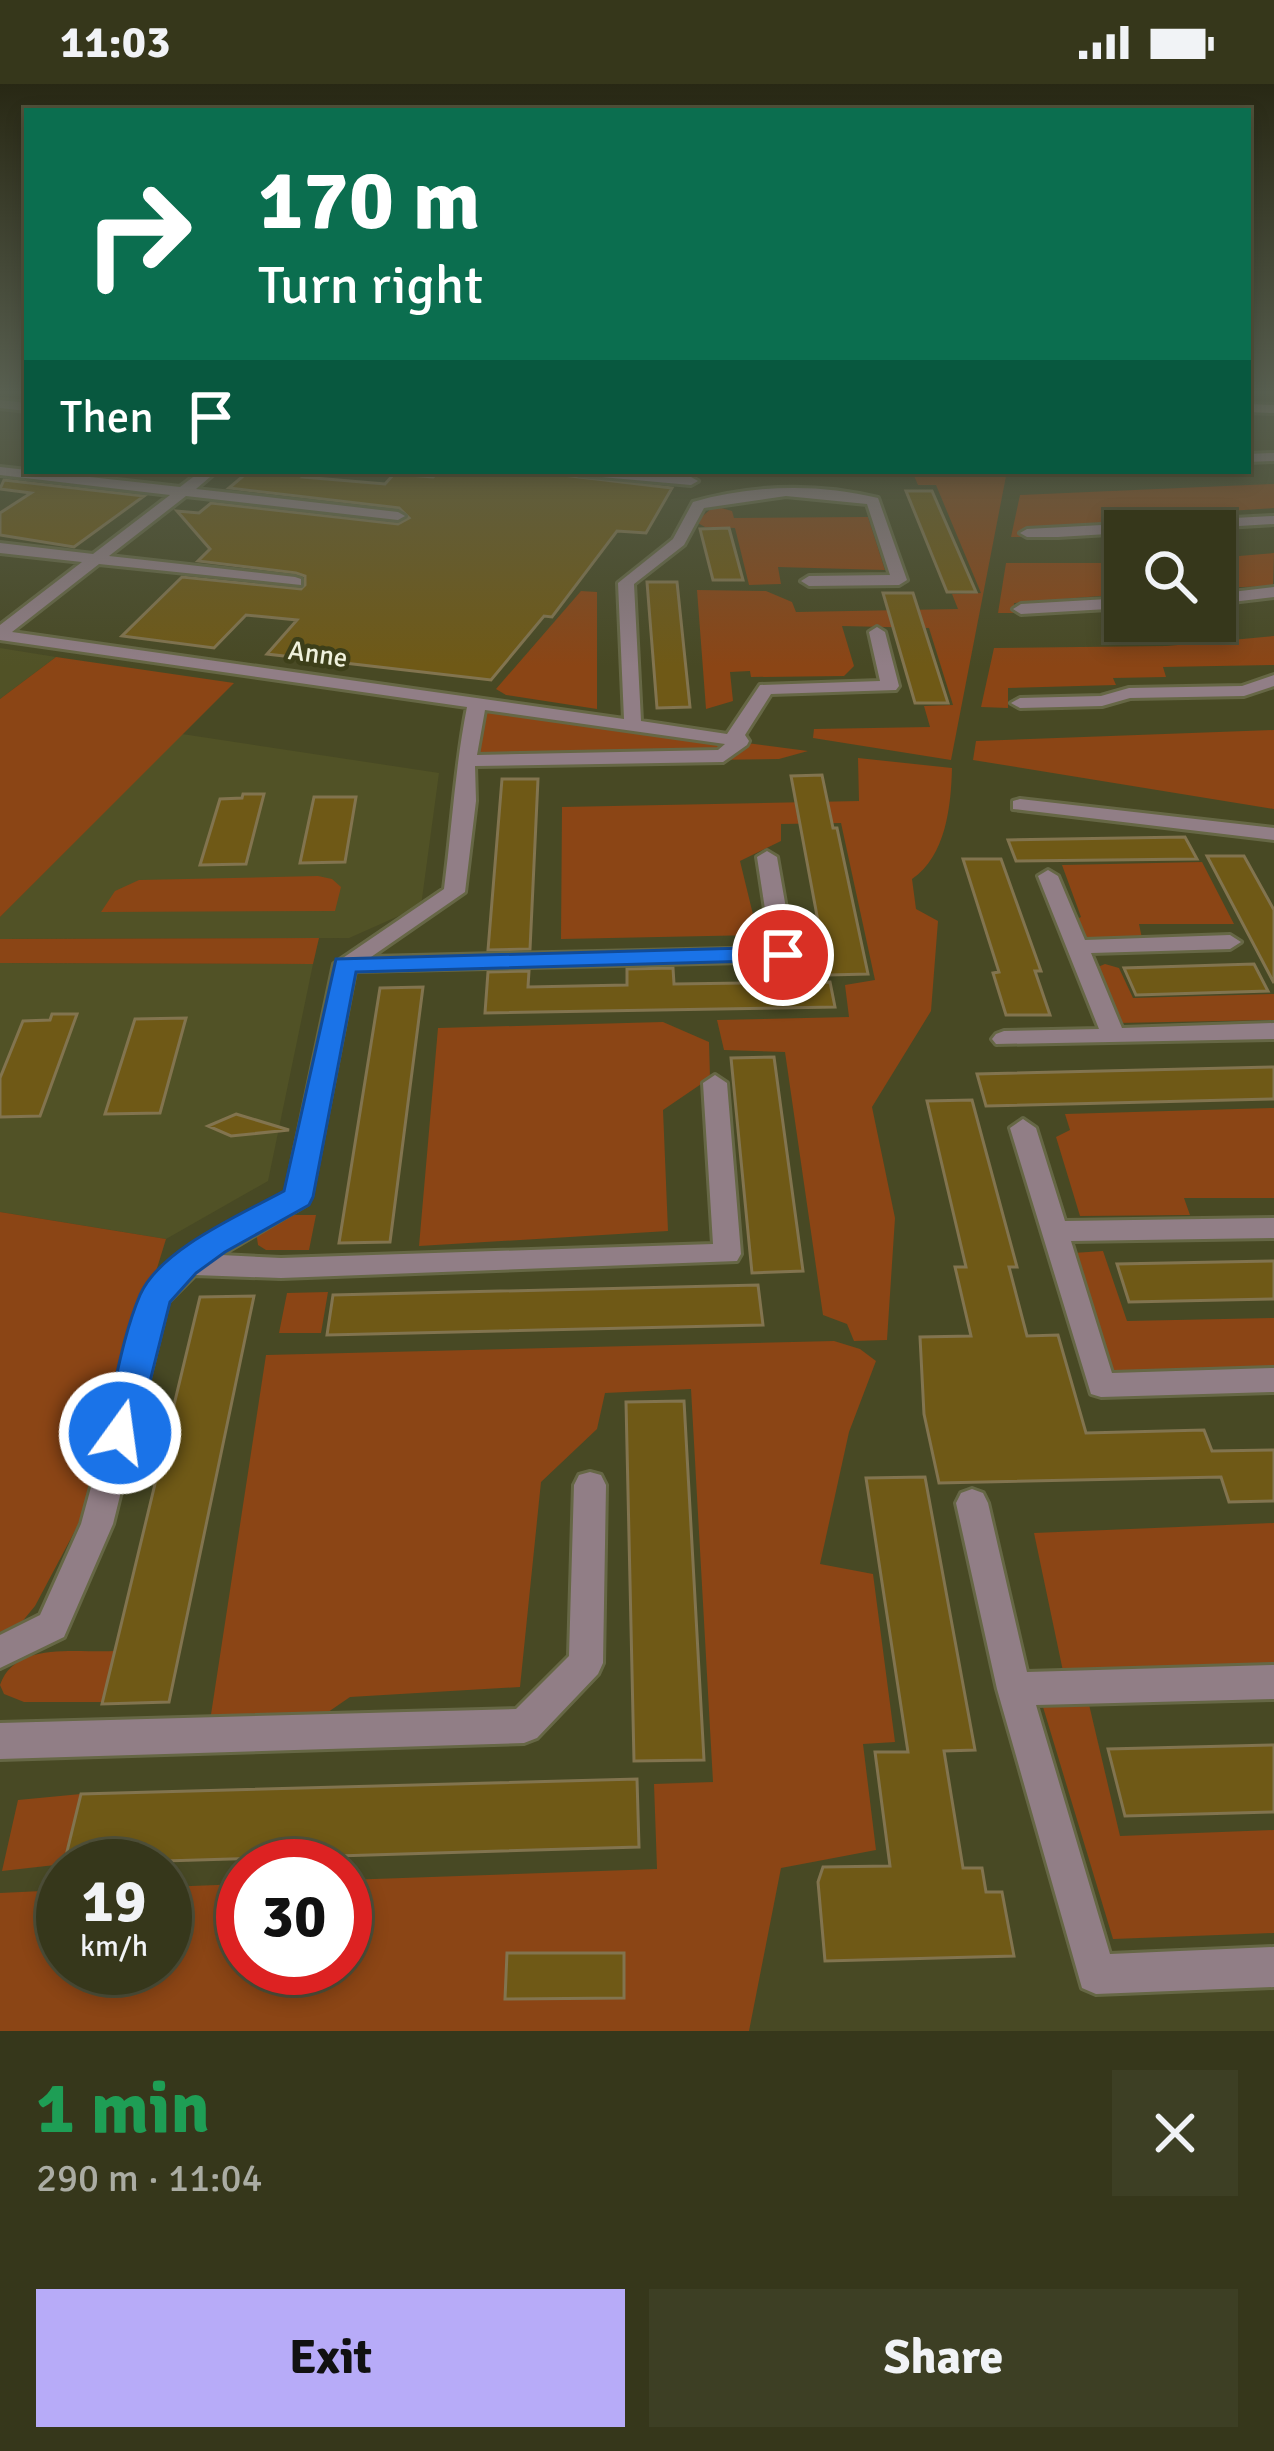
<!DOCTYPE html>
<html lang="en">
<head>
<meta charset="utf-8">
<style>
  body { margin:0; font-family:Signika,sans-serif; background:#3d3f24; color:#f1f3f6; height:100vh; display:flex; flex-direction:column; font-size:45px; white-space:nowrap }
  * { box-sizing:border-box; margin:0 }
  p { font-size:39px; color:#aaaca3 }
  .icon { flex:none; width:66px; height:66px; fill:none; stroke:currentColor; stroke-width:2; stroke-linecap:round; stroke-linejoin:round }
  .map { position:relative; height:1947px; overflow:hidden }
  .sheet { display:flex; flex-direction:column; background:#36371b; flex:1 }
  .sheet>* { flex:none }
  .banner { position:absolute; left:24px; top:24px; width:1227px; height:366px; border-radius:0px; box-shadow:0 6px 18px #0003,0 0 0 3px #50513a; background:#0b6e4f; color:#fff; overflow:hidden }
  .buttons { position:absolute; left:1104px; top:426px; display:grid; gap:24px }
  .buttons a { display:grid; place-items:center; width:132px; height:132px; border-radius:0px; background:#36371b; box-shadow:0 6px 18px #0003,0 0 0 3px #50513a; font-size:60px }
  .speed { position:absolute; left:36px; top:1755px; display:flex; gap:24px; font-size:60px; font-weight:700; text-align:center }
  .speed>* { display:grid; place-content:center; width:156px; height:156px; border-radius:50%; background:#36371b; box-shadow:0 6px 18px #0003,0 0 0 3px #50513a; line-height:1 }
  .speed small { font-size:30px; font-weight:400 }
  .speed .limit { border:18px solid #d22; background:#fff; color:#111 }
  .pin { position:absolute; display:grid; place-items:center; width:102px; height:102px; color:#fff; margin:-51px; border:6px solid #fff; border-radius:50%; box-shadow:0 3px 12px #0007 }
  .me { position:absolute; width:132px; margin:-66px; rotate:14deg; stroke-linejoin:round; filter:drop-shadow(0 0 9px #0008) }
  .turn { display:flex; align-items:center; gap:42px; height:252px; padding:0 36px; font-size:54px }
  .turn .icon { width:156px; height:156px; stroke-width:2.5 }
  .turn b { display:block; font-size:84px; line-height:102px }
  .then { display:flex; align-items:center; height:114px; padding:0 36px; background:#0003; gap:24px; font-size:45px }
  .round { display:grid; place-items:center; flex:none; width:126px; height:126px; border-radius:0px; background:#3d3f24 }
  .summary { display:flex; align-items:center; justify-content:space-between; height:204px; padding:0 36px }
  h1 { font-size:72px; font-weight:800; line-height:90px; color:#1e9e55 }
  .cta { display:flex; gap:24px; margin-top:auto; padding:24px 36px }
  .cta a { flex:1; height:138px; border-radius:0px; background:#b7abf8; color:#111; font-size:48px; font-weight:800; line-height:138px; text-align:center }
  .cta a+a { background:#3d3f24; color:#f1f3f6 }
  .status { display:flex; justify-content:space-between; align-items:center; height:84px; padding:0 60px; background:#36371b; direction:ltr }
  .status svg { height:33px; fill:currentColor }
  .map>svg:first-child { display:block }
  .built { fill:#515226 }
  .green { fill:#8b4515 }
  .building { fill:#6f5916; stroke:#82744f; stroke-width:3 }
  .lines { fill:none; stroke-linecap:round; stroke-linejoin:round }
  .minor-casing { stroke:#666745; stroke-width:6 }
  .secondary-casing { stroke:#666745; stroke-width:6 }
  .minor { fill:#917e86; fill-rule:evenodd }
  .secondary { fill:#b99da9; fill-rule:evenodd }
  .route { fill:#1a73e8; stroke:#114b97; stroke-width:3 }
  .labels { text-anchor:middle; stroke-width:9; stroke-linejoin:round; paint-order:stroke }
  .far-street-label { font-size:27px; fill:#eff1dc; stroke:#3d3f19 }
</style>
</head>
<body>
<div class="status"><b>11:03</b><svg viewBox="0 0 49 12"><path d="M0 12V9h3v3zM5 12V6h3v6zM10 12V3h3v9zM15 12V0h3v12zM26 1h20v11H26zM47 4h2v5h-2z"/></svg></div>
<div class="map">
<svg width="1274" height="1947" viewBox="0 0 1274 1947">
  <rect width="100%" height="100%" fill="#484924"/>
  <path class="built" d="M0,564L56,573L0,615Z
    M182,650L439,689L421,822L349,854L0,855V833Z
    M0,879L313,880L268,1097L166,1155L0,1128Z"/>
  <path class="green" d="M912,387H1007L951,676L813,654L814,645L930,643L924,622L953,621L929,544L842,542L854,582L844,592L751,593L750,587L730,588L733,617L706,625L697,506L766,507L792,518L796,528L958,525L952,510L981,509L936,401H918Z
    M1274,400V424L1147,432L1142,438L1025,444L1024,453H1011L1020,411Z
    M714,422L732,427L734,434L868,433L885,486L778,483L781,500L749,501L735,444L705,443L696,438Z
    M1274,469L1273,502L1215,504V474Z
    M1006,479H1125V510L1014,519L1015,529H998Z
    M581,507L597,508V625L506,611L496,605Z
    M1274,552V581L1163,583L1166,593L1113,594L1116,601L1008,604V624L981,623L994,564L1167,562Z
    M56,573L234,599L0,833V615Z
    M471,623L808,667L779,675L466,679Z
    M1274,646V725L973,676L976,657Z
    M858,674L952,684C951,722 946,772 912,795L916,825L938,837L931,927L872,1023L895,1134L887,1256L854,1257L847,1240L823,1231L785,968L724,966L717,936L849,933L845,901L875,896L841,739L781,740V757L740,777L758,851L561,855L562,723L859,717Z
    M1202,778L1234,840H1139L1143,859L1070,861L1063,842L1081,833L1062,781Z
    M318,792L332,795L341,803L335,827L101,828L115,807L139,796Z
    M319,854L313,880L0,879V855Z
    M1105,880L1119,884L1133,914L1274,910V936L1117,939L1093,885Z
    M663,938L709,958L710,994L663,1026L668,1147L419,1162L438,944Z
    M1274,1024V1114H1184L1190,1131L1080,1132L1056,1053L1070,1046L1065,1030Z
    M0,1128L166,1155L78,1441L35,1522L21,1539L0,1548Z
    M275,1131H316L309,1166H266L258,1161L256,1147Z
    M1103,1167L1127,1237L1274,1234V1287L1113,1291L1073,1169Z
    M328,1208L321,1249H279L287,1209Z
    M834,1257L860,1265L876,1277L849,1348L820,1480L873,1490L895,1658L863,1660L876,1766L781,1784L749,1947H0V1809L63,1806V1884H165V1803L243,1800V1884H345V1796L657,1785L654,1700L713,1698L691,1305L605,1309L597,1345L541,1398L520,1603L350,1613L318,1635L210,1637L266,1271Z
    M1274,1439V1606L1087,1612L1120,1752L1274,1746V1849L1113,1855L1040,1613L1068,1611L1034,1449Z
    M114,1567L102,1618H24L4,1610L0,1601C15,1557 75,1569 114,1567Z
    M81,1710L64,1780L2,1787L18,1716Z"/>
  <path class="building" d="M249,387H309L303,393L385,400L394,390L433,393L440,387H529L672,404L646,449L617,447L552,533L544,532L491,596L267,570L297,536L246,531L214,564L122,552L182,493L301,505L305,501V492L296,489L198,477L210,465L177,427L199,429L211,419L398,440L409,434L399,424L229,404Z
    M4,396L144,412L74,463L0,451V429L31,409L0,405Z
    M906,407H932L976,508H947Z
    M729,444L743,496H713L700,445Z
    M647,498H677L690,623L657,624Z
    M883,509H913L948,619H915Z
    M822,691L833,744H837L868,890L828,891L791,692Z
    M502,695H538L530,865L488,866Z
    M243,710H264L246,780L200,781L220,715L242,714Z
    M314,713H356L345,778L300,779Z
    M1185,753L1197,775L1016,777L1008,756Z
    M1207,772H1244L1274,826V899Z
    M963,775H1001L1041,887H1035L1050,931H1006L993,889L999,888Z
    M1254,880L1268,907L1136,911L1124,884Z
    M673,884L674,900L830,898L835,923L485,929L488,888L529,887L528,903L627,901V885Z
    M423,903L390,1158L339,1159L380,904Z
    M52,930H77L40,1032L0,1033V994L23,937L50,936Z
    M186,934L160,1029L105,1030L135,935Z
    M774,973L803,1187L752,1189L731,974Z
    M1274,983V1015L986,1022L977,990Z
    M972,1016L1017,1183H1009L1027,1252L1058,1251L1086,1349L1204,1346L1212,1367L1274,1366V1417L1229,1418L1221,1393L939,1399L924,1330L920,1253L971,1252L955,1183H966L927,1017Z
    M236,1030L289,1046L231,1052L208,1042Z
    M1274,1177V1215L1129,1218L1117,1180Z
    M758,1201L763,1241L327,1251L333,1211Z
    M254,1212L169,1618L102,1620L200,1213Z
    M684,1317L704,1676L634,1677L626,1318Z
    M925,1393L975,1666L944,1667L963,1784H982L986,1808H1002L1014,1872L825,1877L818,1798L823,1783L890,1782L875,1668H908L866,1394Z
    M1274,1661V1728L1125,1732L1108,1665Z
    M637,1695L639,1763L64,1780L81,1710Z
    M507,1869H624V1914L505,1915Z"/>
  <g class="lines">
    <defs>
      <path id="minor" d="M0,316L27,319V327L0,324Z
        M1274,369V377L1248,378V370Z
        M0,383L180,403L201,387H217L196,405L398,428L405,432L398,436L186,412L109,472L295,493L301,495V501L99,480L12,548L624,635L618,499L673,455L693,418C753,401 817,399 878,414L907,496L899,501L809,502L801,497L809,492L890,491L867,420L786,412L704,424L684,461L634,500L641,637L727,650L760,601L880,597L869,548L877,543L885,548L899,602L896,606L771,610L745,651L749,657L747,661L723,678L475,682L476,717L465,808L371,873L771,864L757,773L767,767L777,773L794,870L783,877L355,887L311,1113L307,1120L221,1171L281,1174L713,1160L703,999L715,991L727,999L741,1170L737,1177L281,1194L195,1191L168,1218L113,1440L64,1553L0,1584V1551L40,1531L81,1440L145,1205L175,1173L286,1108L334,880L444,805C452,744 455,683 467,623L0,556V541L82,478L0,469V459L93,470L170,411L0,391ZM485,626L725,660L718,666L477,671Z
        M572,387L691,393L698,397L691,401L579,391Z
        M1274,432V440L1058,453H1027L1020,449L1027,445Z
        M1274,503V513L1215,520V510Z
        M1125,514V524L1021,530L1013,525L1021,520Z
        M1274,591V602L1244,612L1130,614L1102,622L1020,624L1011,619L1020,614L1101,612L1129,604L1242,602Z
        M1020,715L1274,744V756L1013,725V717Z
        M1048,786L1058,792L1085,856L1230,851L1241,858L1230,865L1091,869L1122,944L1274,939V955L996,960L992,955L996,950L1004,947L1099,945L1038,792Z
        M1023,1035L1036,1044L1065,1137L1274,1134V1154L1071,1157L1112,1289L1274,1284V1308L1101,1313L1091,1310L1010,1044Z
        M590,1388L601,1391L606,1401L603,1579L598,1590L537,1654L524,1659L0,1675V1639L516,1625L569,1572L574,1401L579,1391Z
        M972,1405L983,1409L988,1419L1027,1588L1274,1581V1615L1036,1621L1110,1870L1274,1863V1903L1096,1910L1082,1904L997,1605L956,1419L961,1409Z"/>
      <path id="secondary" d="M1248,320L1274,321V329L1248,328Z"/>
    </defs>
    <use href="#minor" class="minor-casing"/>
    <use href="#secondary" class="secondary-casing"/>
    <use href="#minor" class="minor"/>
    <use href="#secondary" class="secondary"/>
  </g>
  <linearGradient id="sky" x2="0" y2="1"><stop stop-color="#282814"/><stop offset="0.53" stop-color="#585f50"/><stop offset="1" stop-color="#585f50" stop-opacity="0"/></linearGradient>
  <rect width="1274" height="582" fill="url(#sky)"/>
  <path class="route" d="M783,863L792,865L796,871L792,876L356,888L313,1113L309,1121L225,1168L196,1189L170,1218L137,1349L132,1359L120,1363L108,1359L103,1349C115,1304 122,1253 140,1211C160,1165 242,1130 284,1107L336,875Z"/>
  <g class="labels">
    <g class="far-street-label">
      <text transform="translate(318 570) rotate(8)" y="9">Anne</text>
    </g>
  </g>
</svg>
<div class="buttons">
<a><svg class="icon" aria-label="search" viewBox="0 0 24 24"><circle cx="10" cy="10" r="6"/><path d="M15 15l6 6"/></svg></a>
</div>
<div class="speed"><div>19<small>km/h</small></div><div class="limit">30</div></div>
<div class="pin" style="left:783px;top:871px;background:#d93025"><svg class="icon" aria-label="arrive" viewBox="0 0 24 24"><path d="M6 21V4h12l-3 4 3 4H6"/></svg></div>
<svg class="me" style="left:120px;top:1349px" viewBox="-20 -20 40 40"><circle r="17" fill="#1a73e8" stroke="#fff" stroke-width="3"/><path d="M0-11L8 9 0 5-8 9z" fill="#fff"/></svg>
<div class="banner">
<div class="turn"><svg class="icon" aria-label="right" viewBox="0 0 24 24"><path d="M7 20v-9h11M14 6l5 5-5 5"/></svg><div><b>170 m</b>Turn right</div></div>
<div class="then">Then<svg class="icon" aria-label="arrive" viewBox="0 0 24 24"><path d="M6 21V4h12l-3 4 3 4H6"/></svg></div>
</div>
</div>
<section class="sheet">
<div class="summary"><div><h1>1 min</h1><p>290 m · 11:04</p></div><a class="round"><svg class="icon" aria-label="close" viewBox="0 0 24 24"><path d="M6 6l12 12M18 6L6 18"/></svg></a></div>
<div class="cta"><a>Exit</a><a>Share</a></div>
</section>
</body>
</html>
